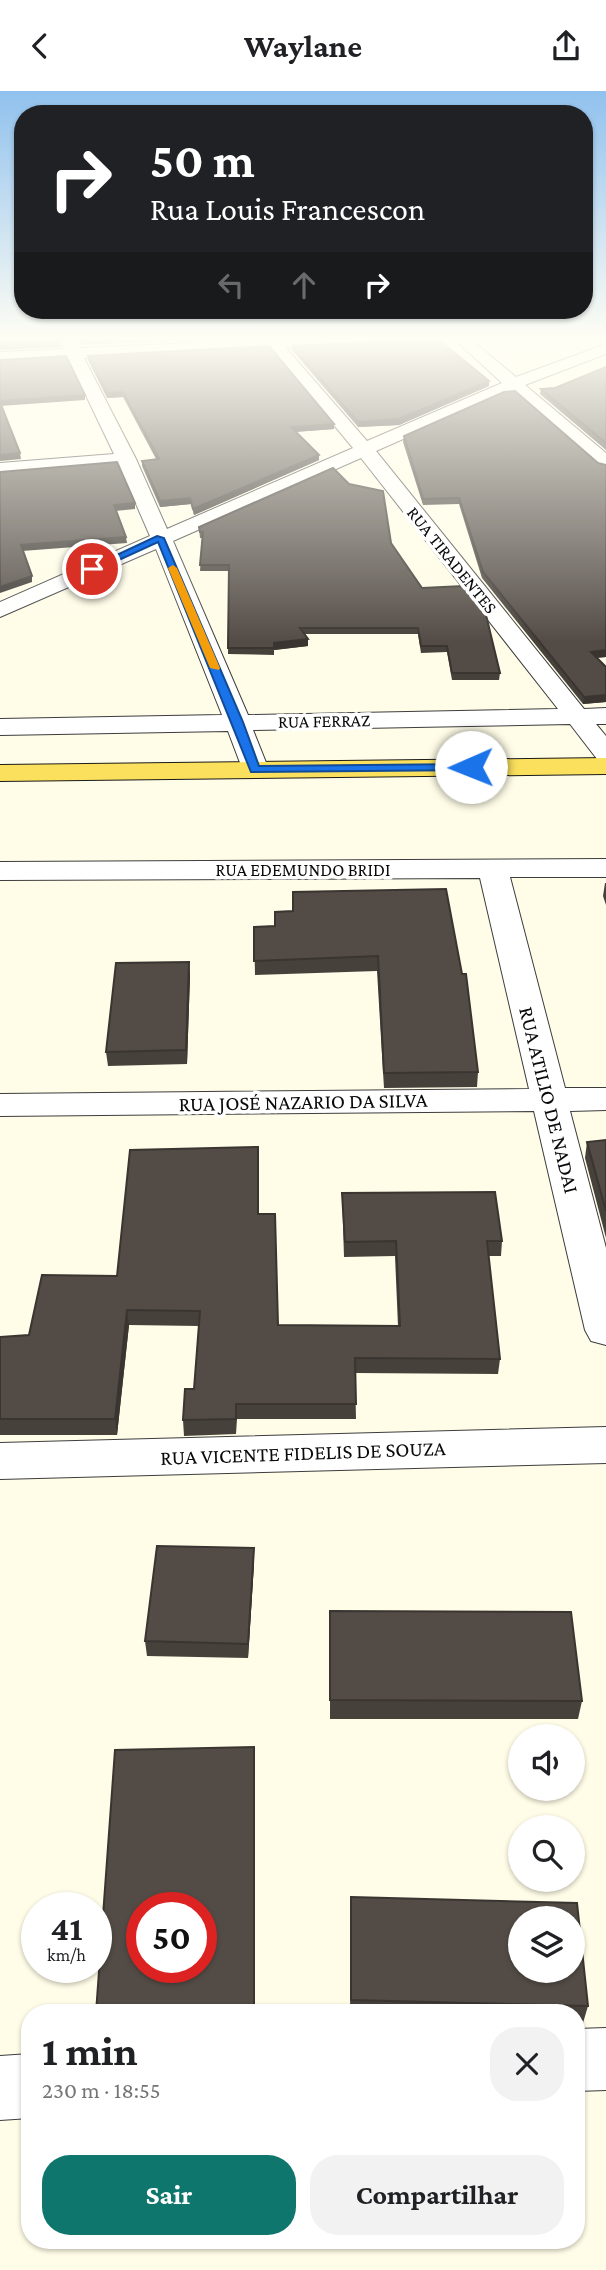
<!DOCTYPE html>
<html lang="pt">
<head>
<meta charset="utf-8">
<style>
  body { margin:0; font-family:"Crimson Pro",serif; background:#f2f2f2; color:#202124; height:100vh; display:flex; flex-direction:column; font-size:26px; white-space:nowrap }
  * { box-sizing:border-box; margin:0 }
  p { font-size:23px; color:#757577 }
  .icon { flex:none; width:38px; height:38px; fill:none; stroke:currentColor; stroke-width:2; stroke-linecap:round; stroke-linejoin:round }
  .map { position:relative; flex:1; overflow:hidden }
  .side { position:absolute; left:21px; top:1913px; width:564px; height:245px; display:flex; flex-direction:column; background:#fff; border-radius:28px; box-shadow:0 2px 5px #0004 }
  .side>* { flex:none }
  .hud { position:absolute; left:14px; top:14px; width:579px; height:214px; border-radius:28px; box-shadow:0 2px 5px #0004; background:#202124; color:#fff; overflow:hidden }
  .controls { position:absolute; left:508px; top:1633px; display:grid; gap:14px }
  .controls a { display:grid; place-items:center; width:77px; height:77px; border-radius:50%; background:#fff; box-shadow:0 2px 5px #0004; font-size:35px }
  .speed { position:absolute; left:21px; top:1801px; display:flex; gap:14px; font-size:35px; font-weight:700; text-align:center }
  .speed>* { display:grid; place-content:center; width:91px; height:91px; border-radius:50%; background:#fff; box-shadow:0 2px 5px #0004; line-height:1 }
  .speed small { font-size:18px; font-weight:400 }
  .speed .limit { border:10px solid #d22; background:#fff; color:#111 }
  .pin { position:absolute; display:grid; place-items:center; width:60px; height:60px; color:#fff; margin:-30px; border:4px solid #fff; border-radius:50%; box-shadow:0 2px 7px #0007 }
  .me { position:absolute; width:77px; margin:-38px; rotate:269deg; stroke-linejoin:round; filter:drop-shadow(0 0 5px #0008) }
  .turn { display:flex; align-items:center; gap:24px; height:147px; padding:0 21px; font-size:32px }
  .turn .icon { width:91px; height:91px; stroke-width:2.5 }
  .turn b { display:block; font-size:49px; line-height:60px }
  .lanes { display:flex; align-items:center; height:66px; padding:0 21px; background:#0003; justify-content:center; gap:35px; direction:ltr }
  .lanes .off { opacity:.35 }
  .round { display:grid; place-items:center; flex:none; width:74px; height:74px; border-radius:28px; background:#f2f2f2 }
  .overview { display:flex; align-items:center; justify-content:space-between; height:119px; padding:0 21px }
  h1 { font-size:42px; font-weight:700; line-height:52px }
  .cta { display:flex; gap:14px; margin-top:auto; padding:14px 21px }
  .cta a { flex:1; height:80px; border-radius:28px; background:#0f766e; color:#fff; font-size:28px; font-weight:700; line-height:80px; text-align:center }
  .cta a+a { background:#f2f2f2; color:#202124 }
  header { display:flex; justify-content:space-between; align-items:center; height:91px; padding:0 21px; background:#fff; font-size:32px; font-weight:700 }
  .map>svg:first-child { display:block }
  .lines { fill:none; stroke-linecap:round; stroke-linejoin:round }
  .minor-casing { stroke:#3d3d3d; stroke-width:2 }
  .major-casing { stroke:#1b1b1b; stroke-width:2 }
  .minor { fill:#fff; fill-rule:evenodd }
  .major { fill:#fae05c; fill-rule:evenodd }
  .wall { fill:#47413c }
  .shaded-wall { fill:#3a3531 }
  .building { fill:#534c46; stroke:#3a3531; stroke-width:2; fill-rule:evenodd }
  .route { fill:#1a73e8; stroke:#114b97; stroke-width:2 }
  .slow { fill:#f59e0b }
  .labels { text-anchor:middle; stroke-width:7; stroke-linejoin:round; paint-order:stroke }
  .far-street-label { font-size:18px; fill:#0a0a0a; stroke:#fff }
  .street-label { font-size:21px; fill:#0a0a0a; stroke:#fff }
</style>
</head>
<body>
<header><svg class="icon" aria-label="back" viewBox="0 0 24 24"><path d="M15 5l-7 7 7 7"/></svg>Waylane<svg class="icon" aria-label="share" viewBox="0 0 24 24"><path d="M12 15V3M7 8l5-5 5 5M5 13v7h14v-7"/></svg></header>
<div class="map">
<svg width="606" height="2179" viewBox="0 0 606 2179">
  <rect width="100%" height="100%" fill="#fffce7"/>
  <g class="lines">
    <defs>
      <path id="minor" d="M61,246H77L80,257L262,249L261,246H418L411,251L286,257L367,350L502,292L452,246H468L516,286L606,253V263L525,294L606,362V378L599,376L512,300L376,360L584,618L606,617V633H596L606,645V670L597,668L570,633L253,639L269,679L265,685L255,687L245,685L228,640L0,644V628L222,624L156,458L0,526V511L150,445L119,374L0,384V372L114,363L68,267L0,271V261L65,258ZM270,257L353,357L167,438L136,368L84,267ZM361,367L558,618L248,624L173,450Z
        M606,768V786H510L565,997H606V1019L570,1020L606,1157V1254L591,1250L585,1239L534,1020L0,1025V1003L529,998L480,787L0,789V771Z
        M606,1336V1372L0,1388V1352Z
        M606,1937V1999L576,2000V1938Z
        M30,1963V2027L0,2029V1965Z"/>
      <path id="major" d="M606,667V683L0,690V674Z"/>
    </defs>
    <use href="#minor" class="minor-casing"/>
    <use href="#major" class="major-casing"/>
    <use href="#minor" class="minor"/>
    <use href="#major" class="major"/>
  </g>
  <path class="wall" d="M79,246H259L82,254Z
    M411,249L489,295L399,334L358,336L292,259V255Z
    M88,265L334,338L296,341L319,369L194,424L191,413L160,416L142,375V370L156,368L123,306L107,307L88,269Z
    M606,276V359L540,303L541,298L555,297Z
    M404,345L606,374V566L597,567L606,576V611L583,613L482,487L459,413L423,414L403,351Z
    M199,436L391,452L422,497L500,582L499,589H452L447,561L421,562L418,543H305L308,555L274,559V564L228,563L229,480H200L202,447H200Z
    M605,792H606V814L603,805Z
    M446,798L478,981L477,996L384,997L377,880L255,884L254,836L275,835L293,820Z
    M189,871L190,885L187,973L108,975L106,961Z
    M606,1049V1147L585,1067L587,1051Z
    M342,1102L502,1150L501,1165H488L500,1268L498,1283L355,1282L356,1328H237L236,1343L184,1345L183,1329L194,1298L199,1235L129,1234L117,1344H0V1246L29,1244L117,1185L259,1123L278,1234L398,1235L395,1165L344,1166Z
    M254,1472L248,1567L147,1565L145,1550Z
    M330,1539L582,1610L578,1628H330Z
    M351,1806L588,1915L583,1932H576V1922H350Z"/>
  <path class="shaded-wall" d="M61,251V256L0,259V254Z
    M489,290V295L399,334L358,336V331Z
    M123,301V306L107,307V302Z
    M85,304V309L0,315V310Z
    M334,333V338L291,341V336Z
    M20,362L21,368L0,370V364Z
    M319,364V369L194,424L193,418Z
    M190,407L191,413L160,416V410Z
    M135,412V418L115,420L114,414Z
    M126,446L127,452L22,460L21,454Z
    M32,485V491L0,502V496Z
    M308,548V555L274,559V564V552Z
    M606,559V566L591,567V561Z
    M606,604V611L583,613L584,606Z
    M189,871L190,885L187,973L186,959Z
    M127,1219L129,1234L117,1344L115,1328Z
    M254,1457V1472L248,1567V1553Z
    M254,1656L255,1674V1922H254Z"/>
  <path class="building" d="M0,246H59L61,251L0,254Z
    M80,246H159L82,250Z
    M415,246H435L489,290L399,328L358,331L292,255L411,249Z
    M269,255L334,333L291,336L319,364L193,418L190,407L160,410L142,370L159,368L123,301L107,302L88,265Z
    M66,265L85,304L0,310V269Z
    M606,276V352L541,298L555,297Z
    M515,300L598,372L606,374V559L591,561L606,576V604L584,606L483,481L459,407L423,408L404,345L504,301Z
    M0,311L20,362L0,364Z
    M117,371L135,412L114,414L126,446L21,454L32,485L0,496V381Z
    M333,377L349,393L383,400L391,452L422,497L463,495L486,524L500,582H452L447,555H421L418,537H300L308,548L274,552V557H228L229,474H200L203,441H200L199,436Z
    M446,798L462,883H466L478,981L384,982L378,865L254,870V836L275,835V821L293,820V801Z
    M189,871L186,959L106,961L116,872Z
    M606,1049V1120L587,1051Z
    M258,1056V1123H275L278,1234L400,1235L396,1150L345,1151L342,1102L495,1101L502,1150H487L500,1268L355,1267L356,1313H236V1328L183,1329L185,1298H194L200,1220L127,1219L115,1328H0V1246L29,1244L42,1184L117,1185L130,1059Z
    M157,1455L254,1457L248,1553L145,1550Z
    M330,1520L571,1521L582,1610L330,1609Z
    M254,1656V1922H96L115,1659ZM142,1816H201V1876H142Z
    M351,1806L577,1812L588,1915L351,1909ZM520,1827H572V1880H520Z"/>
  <linearGradient id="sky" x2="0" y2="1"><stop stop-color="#90c1ee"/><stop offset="0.45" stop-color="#fffef4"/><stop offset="1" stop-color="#fffef4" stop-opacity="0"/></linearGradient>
  <rect width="606" height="551" fill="url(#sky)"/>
  <path class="route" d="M157,445L164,447L243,631L259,675L471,673L475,674V679L251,681L158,451L95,480L87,478Z"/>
  <path class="slow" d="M173,474L177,477L220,577L219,579L210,577L168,477Z"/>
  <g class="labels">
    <g class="far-street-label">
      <text transform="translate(452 469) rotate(51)" y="6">RUA TIRADENTES</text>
      <text transform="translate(324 630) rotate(-1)" y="6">RUA FERRAZ</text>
      <text x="303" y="785">RUA EDEMUNDO BRIDI</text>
    </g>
    <g class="street-label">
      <text transform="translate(549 1009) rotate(76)" y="7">RUA ATILIO DE NADAI</text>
      <text transform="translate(303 1011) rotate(-1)" y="7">RUA JOSÉ NAZARIO DA SILVA</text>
      <text transform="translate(303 1362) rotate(-2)" y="7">RUA VICENTE FIDELIS DE SOUZA</text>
    </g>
  </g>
</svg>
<div class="controls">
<a><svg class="icon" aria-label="sound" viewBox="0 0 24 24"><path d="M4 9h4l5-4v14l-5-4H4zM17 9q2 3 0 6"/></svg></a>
<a><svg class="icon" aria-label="search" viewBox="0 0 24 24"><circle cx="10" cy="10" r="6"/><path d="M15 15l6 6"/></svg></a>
<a><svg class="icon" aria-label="layers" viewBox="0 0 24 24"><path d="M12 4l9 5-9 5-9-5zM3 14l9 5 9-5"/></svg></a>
</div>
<div class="speed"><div>41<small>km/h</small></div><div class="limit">50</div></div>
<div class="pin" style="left:92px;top:478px;background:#d93025"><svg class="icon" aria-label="arrive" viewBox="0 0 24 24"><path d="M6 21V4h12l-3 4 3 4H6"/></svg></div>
<svg class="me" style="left:471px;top:676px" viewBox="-20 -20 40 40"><circle r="19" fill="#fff"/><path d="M0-13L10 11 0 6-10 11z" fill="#1a73e8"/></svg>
<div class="hud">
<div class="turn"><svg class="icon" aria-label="right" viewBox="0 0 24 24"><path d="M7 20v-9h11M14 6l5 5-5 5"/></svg><div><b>50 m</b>Rua Louis Francescon</div></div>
<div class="lanes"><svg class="icon off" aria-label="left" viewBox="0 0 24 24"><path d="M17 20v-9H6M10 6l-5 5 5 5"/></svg><svg class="icon off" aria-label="ahead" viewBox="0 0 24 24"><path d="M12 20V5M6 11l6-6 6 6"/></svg><svg class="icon" aria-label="right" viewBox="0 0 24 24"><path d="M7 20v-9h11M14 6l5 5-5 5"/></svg></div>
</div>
<section class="side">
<div class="overview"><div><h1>1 min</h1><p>230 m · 18:55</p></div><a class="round"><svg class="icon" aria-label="close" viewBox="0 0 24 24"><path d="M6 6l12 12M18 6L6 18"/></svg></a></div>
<div class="cta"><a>Sair</a><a>Compartilhar</a></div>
</section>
</div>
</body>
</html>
